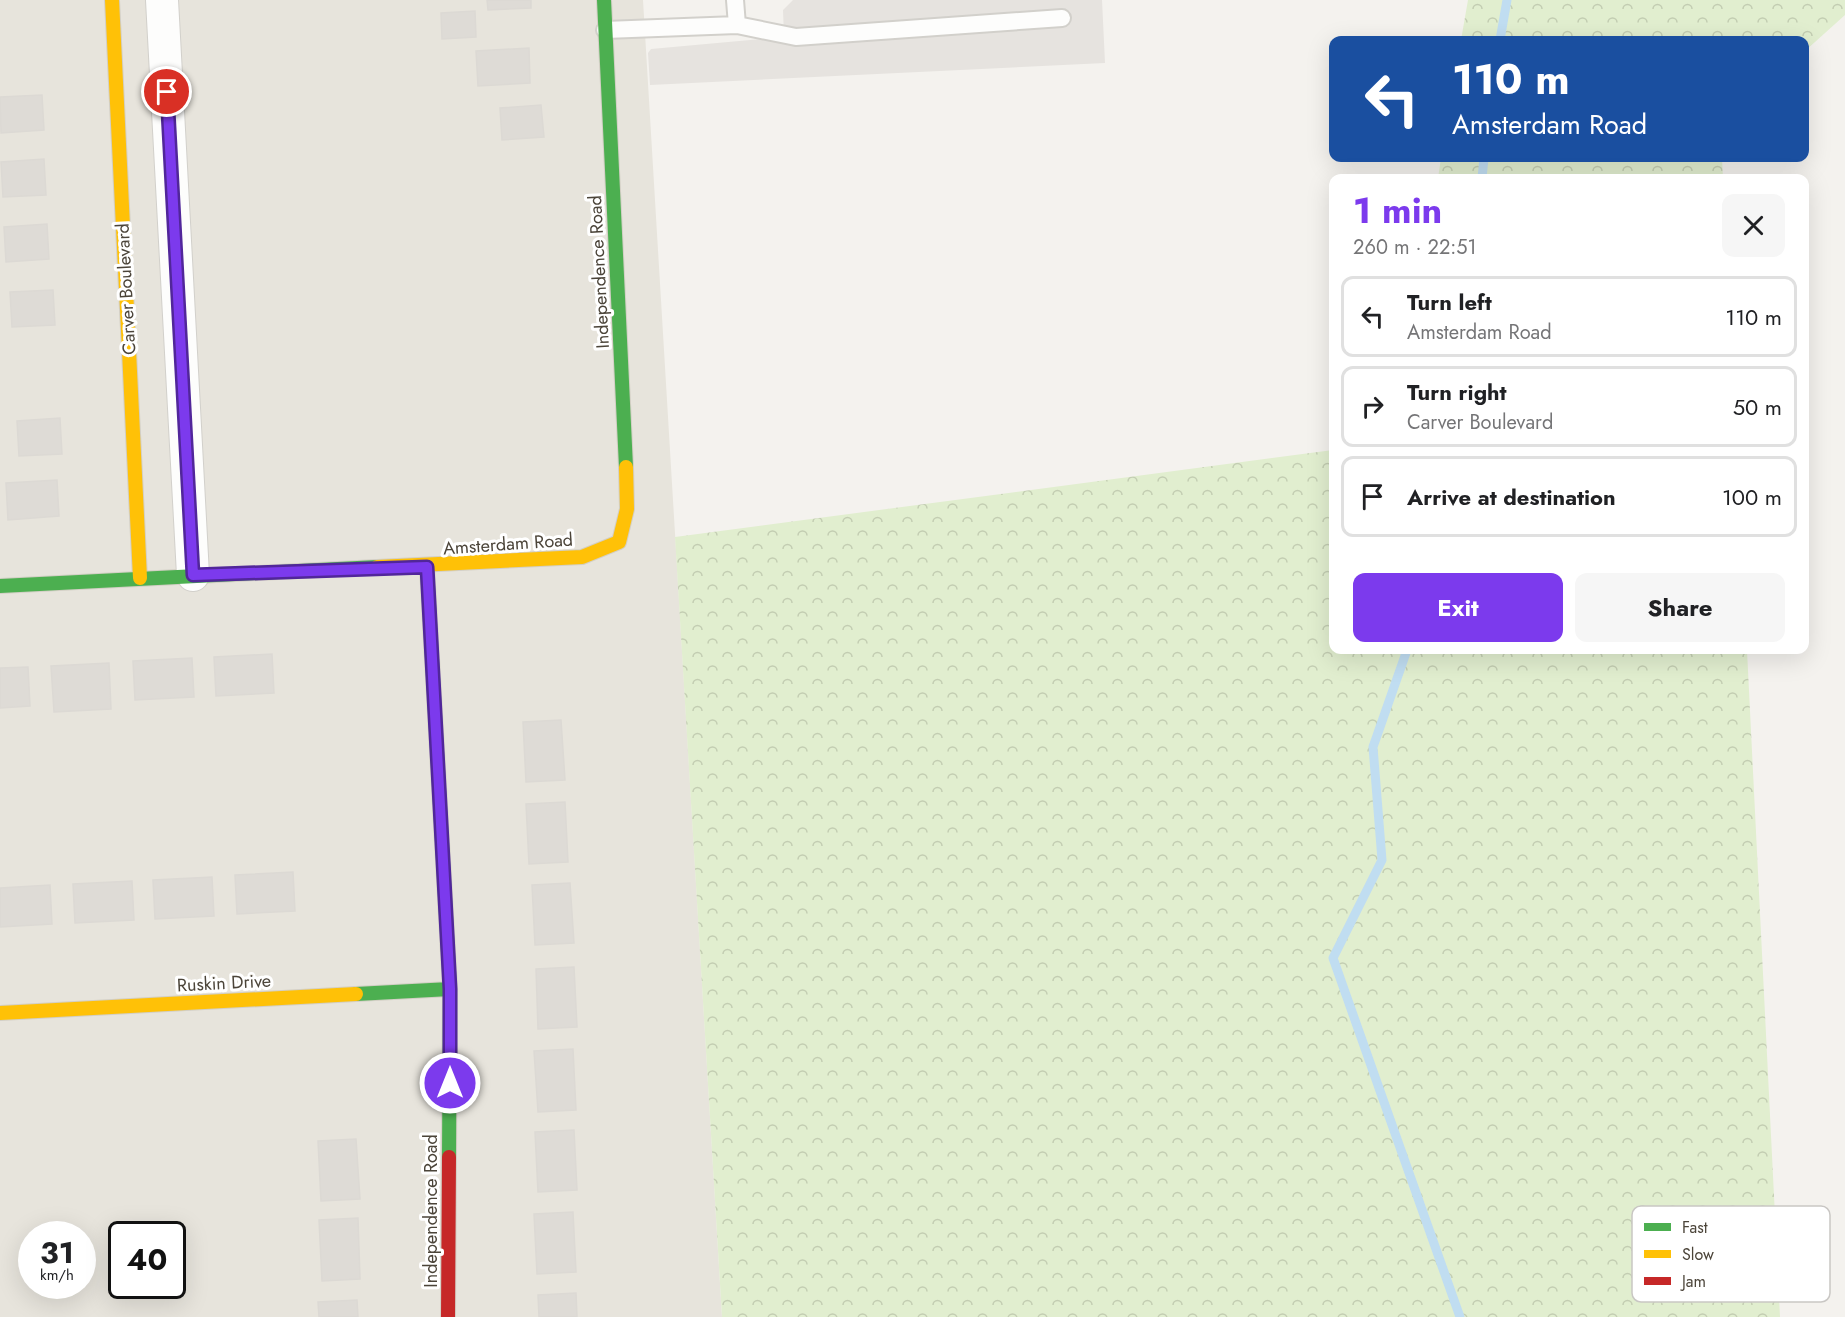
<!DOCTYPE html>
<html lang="en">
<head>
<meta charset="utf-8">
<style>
  body { margin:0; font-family:Jost,sans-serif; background:#f6f6f6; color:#202124; height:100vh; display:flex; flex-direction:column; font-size:22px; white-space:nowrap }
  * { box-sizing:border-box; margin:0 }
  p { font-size:20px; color:#757577 }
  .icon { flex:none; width:33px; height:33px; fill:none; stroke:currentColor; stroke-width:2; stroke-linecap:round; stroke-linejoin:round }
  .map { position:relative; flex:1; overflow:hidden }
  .drawer { position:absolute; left:1329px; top:174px; width:480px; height:480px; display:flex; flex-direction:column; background:#fff; border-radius:12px; box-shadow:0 6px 24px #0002 }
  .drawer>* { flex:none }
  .guide { position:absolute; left:1329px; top:36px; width:480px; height:126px; border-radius:12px; box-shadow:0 6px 24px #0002; background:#1a4fa0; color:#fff; overflow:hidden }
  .speed { position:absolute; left:18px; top:1221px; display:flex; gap:12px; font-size:30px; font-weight:700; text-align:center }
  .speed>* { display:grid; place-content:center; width:78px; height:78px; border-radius:50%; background:#fff; box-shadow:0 6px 24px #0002; line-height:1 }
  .speed small { font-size:15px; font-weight:400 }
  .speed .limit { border:3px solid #111; border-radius:9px; background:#fff; color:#111 }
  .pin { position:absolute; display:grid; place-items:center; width:51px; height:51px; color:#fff; margin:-26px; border:3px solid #fff; border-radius:50%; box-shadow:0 2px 6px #0007 }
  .me { position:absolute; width:66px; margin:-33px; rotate:0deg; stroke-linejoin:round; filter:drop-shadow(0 0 4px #0008) }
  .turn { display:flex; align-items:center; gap:21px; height:126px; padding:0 24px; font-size:27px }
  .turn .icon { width:78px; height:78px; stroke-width:2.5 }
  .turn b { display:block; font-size:42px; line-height:51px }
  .round { display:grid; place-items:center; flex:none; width:63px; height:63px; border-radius:12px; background:#f6f6f6 }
  .head { display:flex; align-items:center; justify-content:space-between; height:102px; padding:0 24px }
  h1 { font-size:36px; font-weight:700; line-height:45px; color:#7c3aed }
  .action { display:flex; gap:12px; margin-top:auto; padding:12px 24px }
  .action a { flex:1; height:69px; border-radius:12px; background:#7c3aed; color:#fff; font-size:24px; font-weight:700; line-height:69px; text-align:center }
  .action a+a { background:#f6f6f6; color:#202124 }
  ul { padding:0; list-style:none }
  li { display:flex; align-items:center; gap:18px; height:81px; margin:0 12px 9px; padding:0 12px; border:3px solid #e0e0e0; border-radius:12px }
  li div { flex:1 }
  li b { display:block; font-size:22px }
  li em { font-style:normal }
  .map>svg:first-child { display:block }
  .residential { fill:#e7e4dc; fill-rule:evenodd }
  .forest { fill:url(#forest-crowns) }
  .parking { fill:#e6e3df }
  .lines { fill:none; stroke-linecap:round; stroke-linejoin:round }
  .stream { stroke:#c0ddf1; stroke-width:9 }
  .building { fill:#dedbd6; stroke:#dcd9d4; stroke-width:1.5 }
  .lane-casing { stroke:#d2d0cb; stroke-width:20 }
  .street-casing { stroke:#d2d0cb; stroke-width:34 }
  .fast-casing { stroke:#d3cfc5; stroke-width:16 }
  .slow-casing { stroke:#d3cfc5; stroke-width:16 }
  .jam-casing { stroke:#d3cfc5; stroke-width:16 }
  .lane { stroke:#fdfdfc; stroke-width:16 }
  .street { stroke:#fdfdfc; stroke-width:32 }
  .fast { stroke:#4caf50; stroke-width:14 }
  .slow { stroke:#ffc107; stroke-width:14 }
  .jam { stroke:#c62828; stroke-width:14 }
  .route-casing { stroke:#51269a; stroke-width:15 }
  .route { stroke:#7c3aed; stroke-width:10 }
  .labels { text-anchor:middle; stroke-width:6; stroke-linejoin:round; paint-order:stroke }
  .street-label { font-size:18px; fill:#4b4439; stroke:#fff }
  .key { fill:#fff; stroke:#c9c7c4; stroke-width:1.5 }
  .key-label { font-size:16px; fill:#4b4439 }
</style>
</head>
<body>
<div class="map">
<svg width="1845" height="1317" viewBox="0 0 1845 1317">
  <defs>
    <pattern id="forest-crowns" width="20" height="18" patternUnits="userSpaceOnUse" patternTransform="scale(1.5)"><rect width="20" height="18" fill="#e1eecf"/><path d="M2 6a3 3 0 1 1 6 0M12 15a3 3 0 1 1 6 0" fill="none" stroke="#c3cdb2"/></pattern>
  </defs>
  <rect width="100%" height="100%" fill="#f4f2ee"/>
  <path class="residential" d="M0,0H643L722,1317H0ZM32,1234H82V1286H32ZM122,1234H172V1286H122Z"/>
  <path class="forest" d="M1468,0H1845V15L1805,51L1804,40H1461Z
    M1441,158H1722L1723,178H1438Z
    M1333,450L1334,650H1747L1780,1317H722L675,537Z"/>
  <path class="parking" d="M793,0H1102L1105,63L650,85L648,53L651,49L784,37L783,10Z"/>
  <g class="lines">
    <path class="stream" d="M1500,40L1507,0
      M1482,178L1484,158
      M1407,650L1373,747L1382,860L1333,958L1460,1317"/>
  </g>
  <path class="building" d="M487,0H531V8L488,10Z
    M475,11L476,37L442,39L441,13Z
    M529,48L530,83L478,86L476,51Z
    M42,95L44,130L1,133L0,97Z
    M541,105L544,137L502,140L500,108Z
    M44,159L46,195L3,197L1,162Z
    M47,224L49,259L6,262L4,227Z
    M53,290L55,325L12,327L10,292Z
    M60,418L62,454L19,456L17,421Z
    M57,480L59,516L8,520L6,483Z
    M272,654L274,693L216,696L214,657Z
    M192,658L194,697L135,700L133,661Z
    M109,663L111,709L54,712L51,666Z
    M28,667L30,706L0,708V668Z
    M561,720L565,780L526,782L523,722Z
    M565,802L568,862L529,864L526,804Z
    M293,872L295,911L237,914L235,875Z
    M212,877L214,916L155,919L153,880Z
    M132,881L134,920L75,923L73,884Z
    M570,883L574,943L535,945L532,885Z
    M50,885L52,924L0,927V888Z
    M574,967L577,1027L538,1029L536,969Z
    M573,1049L576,1110L538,1112L534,1051Z
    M574,1130L577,1190L538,1192L535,1132Z
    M356,1139L360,1199L321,1201L318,1141Z
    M573,1212L576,1272L537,1274L534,1214Z
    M358,1218L360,1279L322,1281L319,1220Z
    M576,1293L577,1317H539L538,1295Z
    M357,1300L358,1317H319L318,1302Z"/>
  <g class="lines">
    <defs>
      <path id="lane" d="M737,25L796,37L1062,18
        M605,30L737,25L735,0"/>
      <path id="street" d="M162,0L193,575"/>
      <path id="fast" d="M604,0L626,467
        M427,567L450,989L449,1157
        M0,586L377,567
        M356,994L450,989"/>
      <path id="slow" d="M112,0L140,578
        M377,567L582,557L619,542L627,509L626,467
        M0,1013L356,994"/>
      <path id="jam" d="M448,1317L449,1157"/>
    </defs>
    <use href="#lane" class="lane-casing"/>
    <use href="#street" class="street-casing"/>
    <use href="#fast" class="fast-casing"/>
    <use href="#slow" class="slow-casing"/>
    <use href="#jam" class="jam-casing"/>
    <use href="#lane" class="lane"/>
    <use href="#street" class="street"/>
    <use href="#fast" class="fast"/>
    <use href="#slow" class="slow"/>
    <use href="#jam" class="jam"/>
  </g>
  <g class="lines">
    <defs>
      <path id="route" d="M167,92L193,575L427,567L450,989V1083"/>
    </defs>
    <use href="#route" class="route-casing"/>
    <use href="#route" class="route"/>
  </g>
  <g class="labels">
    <g class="street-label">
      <text transform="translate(599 272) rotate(-93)" y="6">Independence Road</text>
      <text transform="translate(126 289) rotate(-93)" y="6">Carver Boulevard</text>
      <text transform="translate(508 544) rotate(-4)" y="6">Amsterdam Road</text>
      <text transform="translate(224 983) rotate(-3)" y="6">Ruskin Drive</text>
      <text transform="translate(431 1211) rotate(-90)" y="6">Independence Road</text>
    </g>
  </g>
  <rect x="1632" y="1206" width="198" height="96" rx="9" class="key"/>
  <rect x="1644" y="1223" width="27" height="8" fill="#4caf50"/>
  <rect x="1644" y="1250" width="27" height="8" fill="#ffc107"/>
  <rect x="1644" y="1277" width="27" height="8" fill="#c62828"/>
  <g class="key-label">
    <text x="1682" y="1233">Fast</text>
    <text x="1682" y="1260">Slow</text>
    <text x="1682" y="1287">Jam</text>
  </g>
</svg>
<div class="speed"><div>31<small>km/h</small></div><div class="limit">40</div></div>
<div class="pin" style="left:167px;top:92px;background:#d93025"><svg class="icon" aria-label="arrive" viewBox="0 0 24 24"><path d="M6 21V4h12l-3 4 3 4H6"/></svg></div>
<svg class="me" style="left:450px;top:1083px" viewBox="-20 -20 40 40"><circle r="17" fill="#7c3aed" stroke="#fff" stroke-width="3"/><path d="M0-11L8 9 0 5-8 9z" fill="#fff"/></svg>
<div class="guide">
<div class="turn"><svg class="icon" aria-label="left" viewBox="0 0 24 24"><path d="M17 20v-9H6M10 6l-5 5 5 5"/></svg><div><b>110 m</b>Amsterdam Road</div></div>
</div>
<section class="drawer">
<div class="head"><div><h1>1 min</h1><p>260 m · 22:51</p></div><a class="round"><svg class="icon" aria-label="close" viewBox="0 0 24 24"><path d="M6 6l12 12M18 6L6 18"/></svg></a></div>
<ul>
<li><svg class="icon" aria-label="left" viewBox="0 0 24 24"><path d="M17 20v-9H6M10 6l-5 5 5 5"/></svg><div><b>Turn left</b><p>Amsterdam Road</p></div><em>110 m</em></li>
<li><svg class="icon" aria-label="right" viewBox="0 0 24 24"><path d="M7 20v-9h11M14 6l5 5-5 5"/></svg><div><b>Turn right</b><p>Carver Boulevard</p></div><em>50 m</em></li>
<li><svg class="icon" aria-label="arrive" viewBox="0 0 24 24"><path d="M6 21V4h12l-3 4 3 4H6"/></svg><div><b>Arrive at destination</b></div><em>100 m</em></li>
</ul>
<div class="action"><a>Exit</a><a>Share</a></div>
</section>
</div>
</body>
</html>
